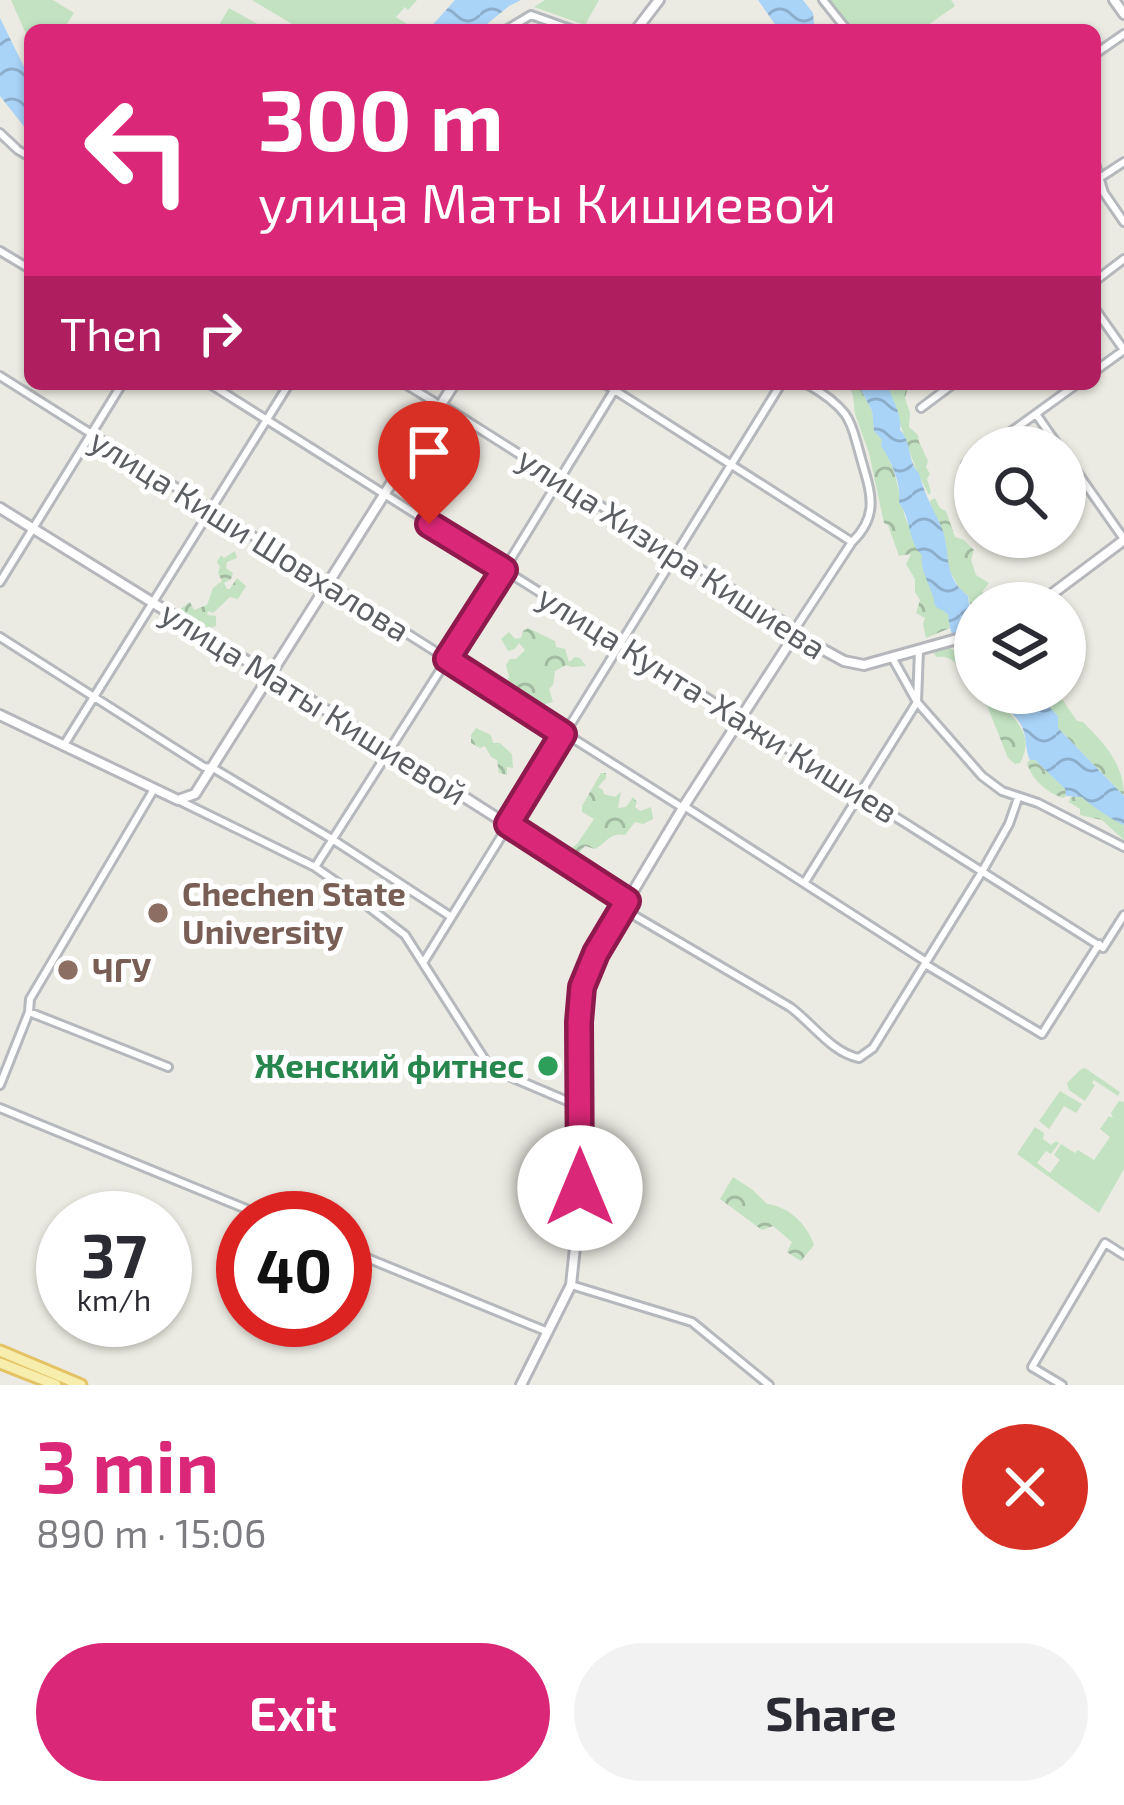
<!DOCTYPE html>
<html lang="en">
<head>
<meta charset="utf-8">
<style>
  body { margin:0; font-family:"Exo 2",sans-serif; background:#f2f2f3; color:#2b2b33; height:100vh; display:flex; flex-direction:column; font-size:45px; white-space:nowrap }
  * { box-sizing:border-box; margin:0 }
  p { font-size:39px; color:#7c7c81 }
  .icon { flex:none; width:66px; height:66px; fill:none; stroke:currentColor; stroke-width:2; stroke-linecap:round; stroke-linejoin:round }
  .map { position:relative; height:1385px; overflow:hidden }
  .drawer { display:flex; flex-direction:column; background:#fff; flex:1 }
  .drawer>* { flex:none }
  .top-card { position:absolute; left:24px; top:24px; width:1077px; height:366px; border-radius:18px; box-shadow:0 3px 9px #0004; background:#db2777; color:#fff; overflow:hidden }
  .tools { position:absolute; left:954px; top:426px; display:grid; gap:24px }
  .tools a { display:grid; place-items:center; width:132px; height:132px; border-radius:50%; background:#fff; box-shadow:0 3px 9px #0004; font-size:60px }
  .speed { position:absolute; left:36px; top:1191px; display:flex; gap:24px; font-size:60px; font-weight:700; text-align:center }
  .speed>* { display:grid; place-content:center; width:156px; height:156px; border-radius:50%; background:#fff; box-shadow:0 3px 9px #0004; line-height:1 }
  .speed small { font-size:30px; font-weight:400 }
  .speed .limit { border:18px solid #d22; background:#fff; color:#111 }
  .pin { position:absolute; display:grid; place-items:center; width:102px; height:102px; color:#fff; margin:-123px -51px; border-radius:50% 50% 50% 0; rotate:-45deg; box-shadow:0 0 12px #0007 }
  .pin .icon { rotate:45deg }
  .me { position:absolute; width:132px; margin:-66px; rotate:0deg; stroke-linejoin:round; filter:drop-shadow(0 0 9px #0008) }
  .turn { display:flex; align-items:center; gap:42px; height:252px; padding:0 36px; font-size:54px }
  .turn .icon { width:156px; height:156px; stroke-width:2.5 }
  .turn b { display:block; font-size:84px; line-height:102px }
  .then { display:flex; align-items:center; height:114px; padding:0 36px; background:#0003; gap:24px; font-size:45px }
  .round { display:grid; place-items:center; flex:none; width:126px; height:126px; border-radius:63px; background:#f2f2f3 }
  .head { display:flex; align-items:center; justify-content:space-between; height:204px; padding:0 36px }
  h1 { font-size:72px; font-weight:700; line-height:90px; color:#db2777 }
  .button { display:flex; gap:24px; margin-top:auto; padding:24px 36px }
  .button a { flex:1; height:138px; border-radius:72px; background:#db2777; color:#fff; font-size:48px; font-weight:700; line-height:138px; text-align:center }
  .button a+a { background:#f2f2f3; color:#2b2b33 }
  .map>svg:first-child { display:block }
  .green { fill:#c2e2c2 }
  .forest { fill:url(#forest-crowns) }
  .water { fill:url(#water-waves) }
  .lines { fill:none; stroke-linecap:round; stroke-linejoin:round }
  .street-casing { stroke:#b5b8bc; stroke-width:12 }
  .secondary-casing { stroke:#b5b7bc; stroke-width:14 }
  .primary-casing { stroke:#e4c365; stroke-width:15 }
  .street { stroke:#fff; stroke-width:6 }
  .secondary { stroke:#fff; stroke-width:8 }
  .primary { stroke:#f7edad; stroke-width:9 }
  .route-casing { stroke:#8e194d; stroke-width:30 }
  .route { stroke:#db2777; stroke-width:21 }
  .education-dot { fill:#8d6e63; stroke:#fff; stroke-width:4.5 }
  .leisure-dot { fill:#2e9e5b; stroke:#fff; stroke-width:4.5 }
  .labels { text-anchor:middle; stroke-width:10; stroke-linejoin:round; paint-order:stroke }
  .street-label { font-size:33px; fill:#5b5e62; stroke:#fff }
  .education-label { font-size:33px; font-weight:bold; fill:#785e54; stroke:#fff; text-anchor:start }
  .leisure-label { font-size:33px; font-weight:bold; fill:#27864d; stroke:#fff; text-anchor:end }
</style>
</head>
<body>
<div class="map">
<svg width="1124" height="1385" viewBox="0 0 1124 1385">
  <defs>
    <pattern id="forest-crowns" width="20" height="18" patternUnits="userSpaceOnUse" patternTransform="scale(3)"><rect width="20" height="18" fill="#c2e2c2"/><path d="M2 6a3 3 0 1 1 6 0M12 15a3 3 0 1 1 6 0" fill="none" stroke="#a1baa1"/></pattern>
    <pattern id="water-waves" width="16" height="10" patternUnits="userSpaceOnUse" patternTransform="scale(3)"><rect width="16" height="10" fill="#a9d3f7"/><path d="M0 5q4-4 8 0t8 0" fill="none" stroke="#8daecb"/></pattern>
  </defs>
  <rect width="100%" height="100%" fill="#ecebe3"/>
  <path class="green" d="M11,0H53L74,13L63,30H30V43Z
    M252,0H417L408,10L405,7L396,17L410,26L406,30H302Z
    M545,0H599L585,25L534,7Z
    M827,0H951L955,6L921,30H850Z
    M229,8L268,30H216Z
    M1085,1068L1120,1092L1118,1096L1094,1080L1092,1083L1095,1085L1085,1101L1069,1090L1067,1083L1080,1070Z
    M1060,1091L1082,1104L1076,1113L1064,1106L1049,1129L1039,1121Z
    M1119,1101L1124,1102V1169L1099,1213L1017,1154L1035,1127L1044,1133L1043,1139L1051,1145L1056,1141L1059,1143L1051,1154L1046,1151L1037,1163L1050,1173L1060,1160L1054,1155L1061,1144L1075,1153L1078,1150L1094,1160L1110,1137L1100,1129L1109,1116L1113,1118L1111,1113Z"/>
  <path class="forest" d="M849,384H858L872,411L874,431L882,440L895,475L905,517L922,555L933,595L939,607L948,614L950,628L926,638L923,624L925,618L916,613L920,600L915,592V579L906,564L911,554L899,556L888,525L884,523L869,453L855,414L853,396Z
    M887,384H909L905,398L910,413L909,427L918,435L919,442L928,461L926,467L930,474L927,479L931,492L929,495C909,460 901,423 887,384Z
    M935,498L940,508L946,511L955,537L964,540L974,550L971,560L976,575L989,583L982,592L994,595L993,603H975V623C973,613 970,606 968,596L961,591L947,566L946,543L930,504V501Z
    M235,551L237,558L227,562L226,568L233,573L231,579L224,583L227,589H230L237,578L246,586L238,599L230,597L213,613L208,611L207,615L216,616V626L208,629L189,619V616L179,610L190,602L194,610L207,605L213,588L222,581L218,573L220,567L217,562L221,555L224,558Z
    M528,628L555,641L556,647L565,649L569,662L575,657L580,658L586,666L572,667L566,665L555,671L553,685L549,689L553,702L545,704L544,716C529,712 523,702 510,695L514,688L506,684L509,677L506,665L510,659H516L525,650L519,643L515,649L508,651L501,639L509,632L515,639L521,638L523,631Z
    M949,647L959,654L969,655L971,670L975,672V690C959,680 961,654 937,657L934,654L935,650Z
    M977,693H999C1007,720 1038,729 1020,763L1015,764L1008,758L988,708Z
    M1036,693H1058L1077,721L1083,722C1104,743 1124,764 1124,796L1058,728V716Z
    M476,728L491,735L493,743H500L512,754L513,768L507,767V775L499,773L497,760L491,757L485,746L480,748L471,743V735Z
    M1030,760H1035L1065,789L1068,795L1063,798C1046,792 1032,780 1027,763Z
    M601,773H606V778L598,787L603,790L604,794L615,797L621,792L618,808L626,807L633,797L637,802L635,807L640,811L651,807L653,819L643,824L635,822L625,835C609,832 607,843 595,849L585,846L578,854L577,861L565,853L577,844L594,819L582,812V806Z
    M1076,795L1083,797L1124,825V840L1102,820L1080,815V809L1069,802L1070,798Z
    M733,1177L753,1190L767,1204C788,1206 808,1225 814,1245L801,1261L787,1252L792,1242L773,1226L762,1230L720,1199Z"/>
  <path class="water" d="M455,0H521L509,6L480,30H428Z
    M758,0H803L813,13L814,24L810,30H779Z
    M0,18L30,79V134L0,96Z
    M858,384H887C892,399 902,414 900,430C912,442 907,461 919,473C923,491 933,509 941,526C952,552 941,575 968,596L969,605L975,612V672L971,670C970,655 962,653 955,640C950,632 949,624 948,614L935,606C934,590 919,572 922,555C908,543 911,517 899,503C902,485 891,460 881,446L882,440L874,431L872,411Z
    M999,693H1036L1058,716V728L1124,796V825C1116,822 1087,803 1082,797L1066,796L1065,789L1035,760H1030C1025,750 1027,740 1023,729C1017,714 1003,709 999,693Z"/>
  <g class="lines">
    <defs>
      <path id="street" d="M823,0L847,30
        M506,30L531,15L573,30
        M1095,54L1124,34
        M0,133L18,150L30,157
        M1095,163L1104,193L1124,222
        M1095,181L1124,162
        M0,251L30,269
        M1095,281L1124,259
        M1095,309L1124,350
        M1095,371L1124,350
        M0,376L683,808
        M210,384L1103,948L1124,915
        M405,384L441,406
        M605,384L852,542
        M442,405L795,629L796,639
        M921,408L953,384
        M1036,414L1059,447
        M990,447L1077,384
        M1065,455L1124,539
        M966,464L975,458
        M0,582L122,384
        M795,629L852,542C883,512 868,487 859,451C855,438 853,425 845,414C835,401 821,392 807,384
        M0,637L204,767L213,768L332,839L450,916
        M893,659L917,702L982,776L1002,791L1038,803L1124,847
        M64,745L289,384
        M178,800L315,867L339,884L405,935L490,1068L579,1106
        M684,806L925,961
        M315,867L504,570L618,384
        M805,882L917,702L919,650
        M623,909L790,1007C812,1023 832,1053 859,1058L873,1048L983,870L1009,824L1018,798
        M423,963L781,384
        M925,964L1042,1034L1099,944
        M29,1012L168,1067
        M0,1085L29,1012L30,999L154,789
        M0,1108L268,1218
        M345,1249L548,1332
        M571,1285L692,1322L769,1385
        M1062,1385L1032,1367L1105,1243L1124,1255"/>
      <path id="secondary" d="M1114,0L1124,14
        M636,30L659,0
        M0,508L389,749L627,901
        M1040,603L1124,540
        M0,715L178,800L195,794L454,384
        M521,1385L571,1285L580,1200L579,1022L582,987L601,945L684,806L790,642L802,638L844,661L864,665L975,634"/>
      <path id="primary" d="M0,1351L81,1385
        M0,1363L56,1385"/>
    </defs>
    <use href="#street" class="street-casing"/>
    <use href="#secondary" class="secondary-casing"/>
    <use href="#primary" class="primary-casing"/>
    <use href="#street" class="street"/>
    <use href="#secondary" class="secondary"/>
    <use href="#primary" class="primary"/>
  </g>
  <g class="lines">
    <defs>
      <path id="route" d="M429,524L504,570L447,659L563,734L508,824L627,901L596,953L582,987L579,1022L580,1188"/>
    </defs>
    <use href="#route" class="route-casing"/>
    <use href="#route" class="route"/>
  </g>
  <g class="education-dot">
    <circle cx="158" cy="913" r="12"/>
    <circle cx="68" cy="970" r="12"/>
  </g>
  <circle class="leisure-dot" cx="548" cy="1066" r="12"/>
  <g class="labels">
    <g class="street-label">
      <text transform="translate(250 535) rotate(32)" y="12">улица Киши Шовхалова</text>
      <text transform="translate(672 553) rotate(33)" y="12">улица Хизира Кишиева</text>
      <text transform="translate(314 703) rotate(32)" y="12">улица Маты Кишиевой</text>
      <text transform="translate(718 704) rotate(32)" y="12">улица Кунта-Хажи Кишиев</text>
    </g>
    <g class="education-label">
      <text x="182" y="906">Chechen State<tspan x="182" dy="38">University</tspan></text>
      <text x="92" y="982">ЧГУ</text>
    </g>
    <g class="leisure-label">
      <text x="524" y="1078">Женский фитнес</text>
    </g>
  </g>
</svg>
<div class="tools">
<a><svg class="icon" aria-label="search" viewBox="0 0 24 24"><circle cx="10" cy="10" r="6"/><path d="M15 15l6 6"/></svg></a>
<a><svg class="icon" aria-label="layers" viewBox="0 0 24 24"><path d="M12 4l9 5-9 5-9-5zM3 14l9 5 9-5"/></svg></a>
</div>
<div class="speed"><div>37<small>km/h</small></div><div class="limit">40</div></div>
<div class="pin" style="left:429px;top:524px;background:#d93025"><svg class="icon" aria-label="arrive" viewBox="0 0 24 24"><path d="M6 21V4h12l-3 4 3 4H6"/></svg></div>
<svg class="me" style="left:580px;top:1188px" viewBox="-20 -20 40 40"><circle r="19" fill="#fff"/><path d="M0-13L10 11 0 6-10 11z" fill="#db2777"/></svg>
<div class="top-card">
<div class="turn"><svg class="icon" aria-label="left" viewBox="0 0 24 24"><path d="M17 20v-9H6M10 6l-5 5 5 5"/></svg><div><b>300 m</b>улица Маты Кишиевой</div></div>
<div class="then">Then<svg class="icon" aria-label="right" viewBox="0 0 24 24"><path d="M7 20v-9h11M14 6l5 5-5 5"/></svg></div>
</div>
</div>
<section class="drawer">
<div class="head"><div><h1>3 min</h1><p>890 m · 15:06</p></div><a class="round" style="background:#d93025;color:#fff"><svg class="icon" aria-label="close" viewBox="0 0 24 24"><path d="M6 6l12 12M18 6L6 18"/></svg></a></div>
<div class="button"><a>Exit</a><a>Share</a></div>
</section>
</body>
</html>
